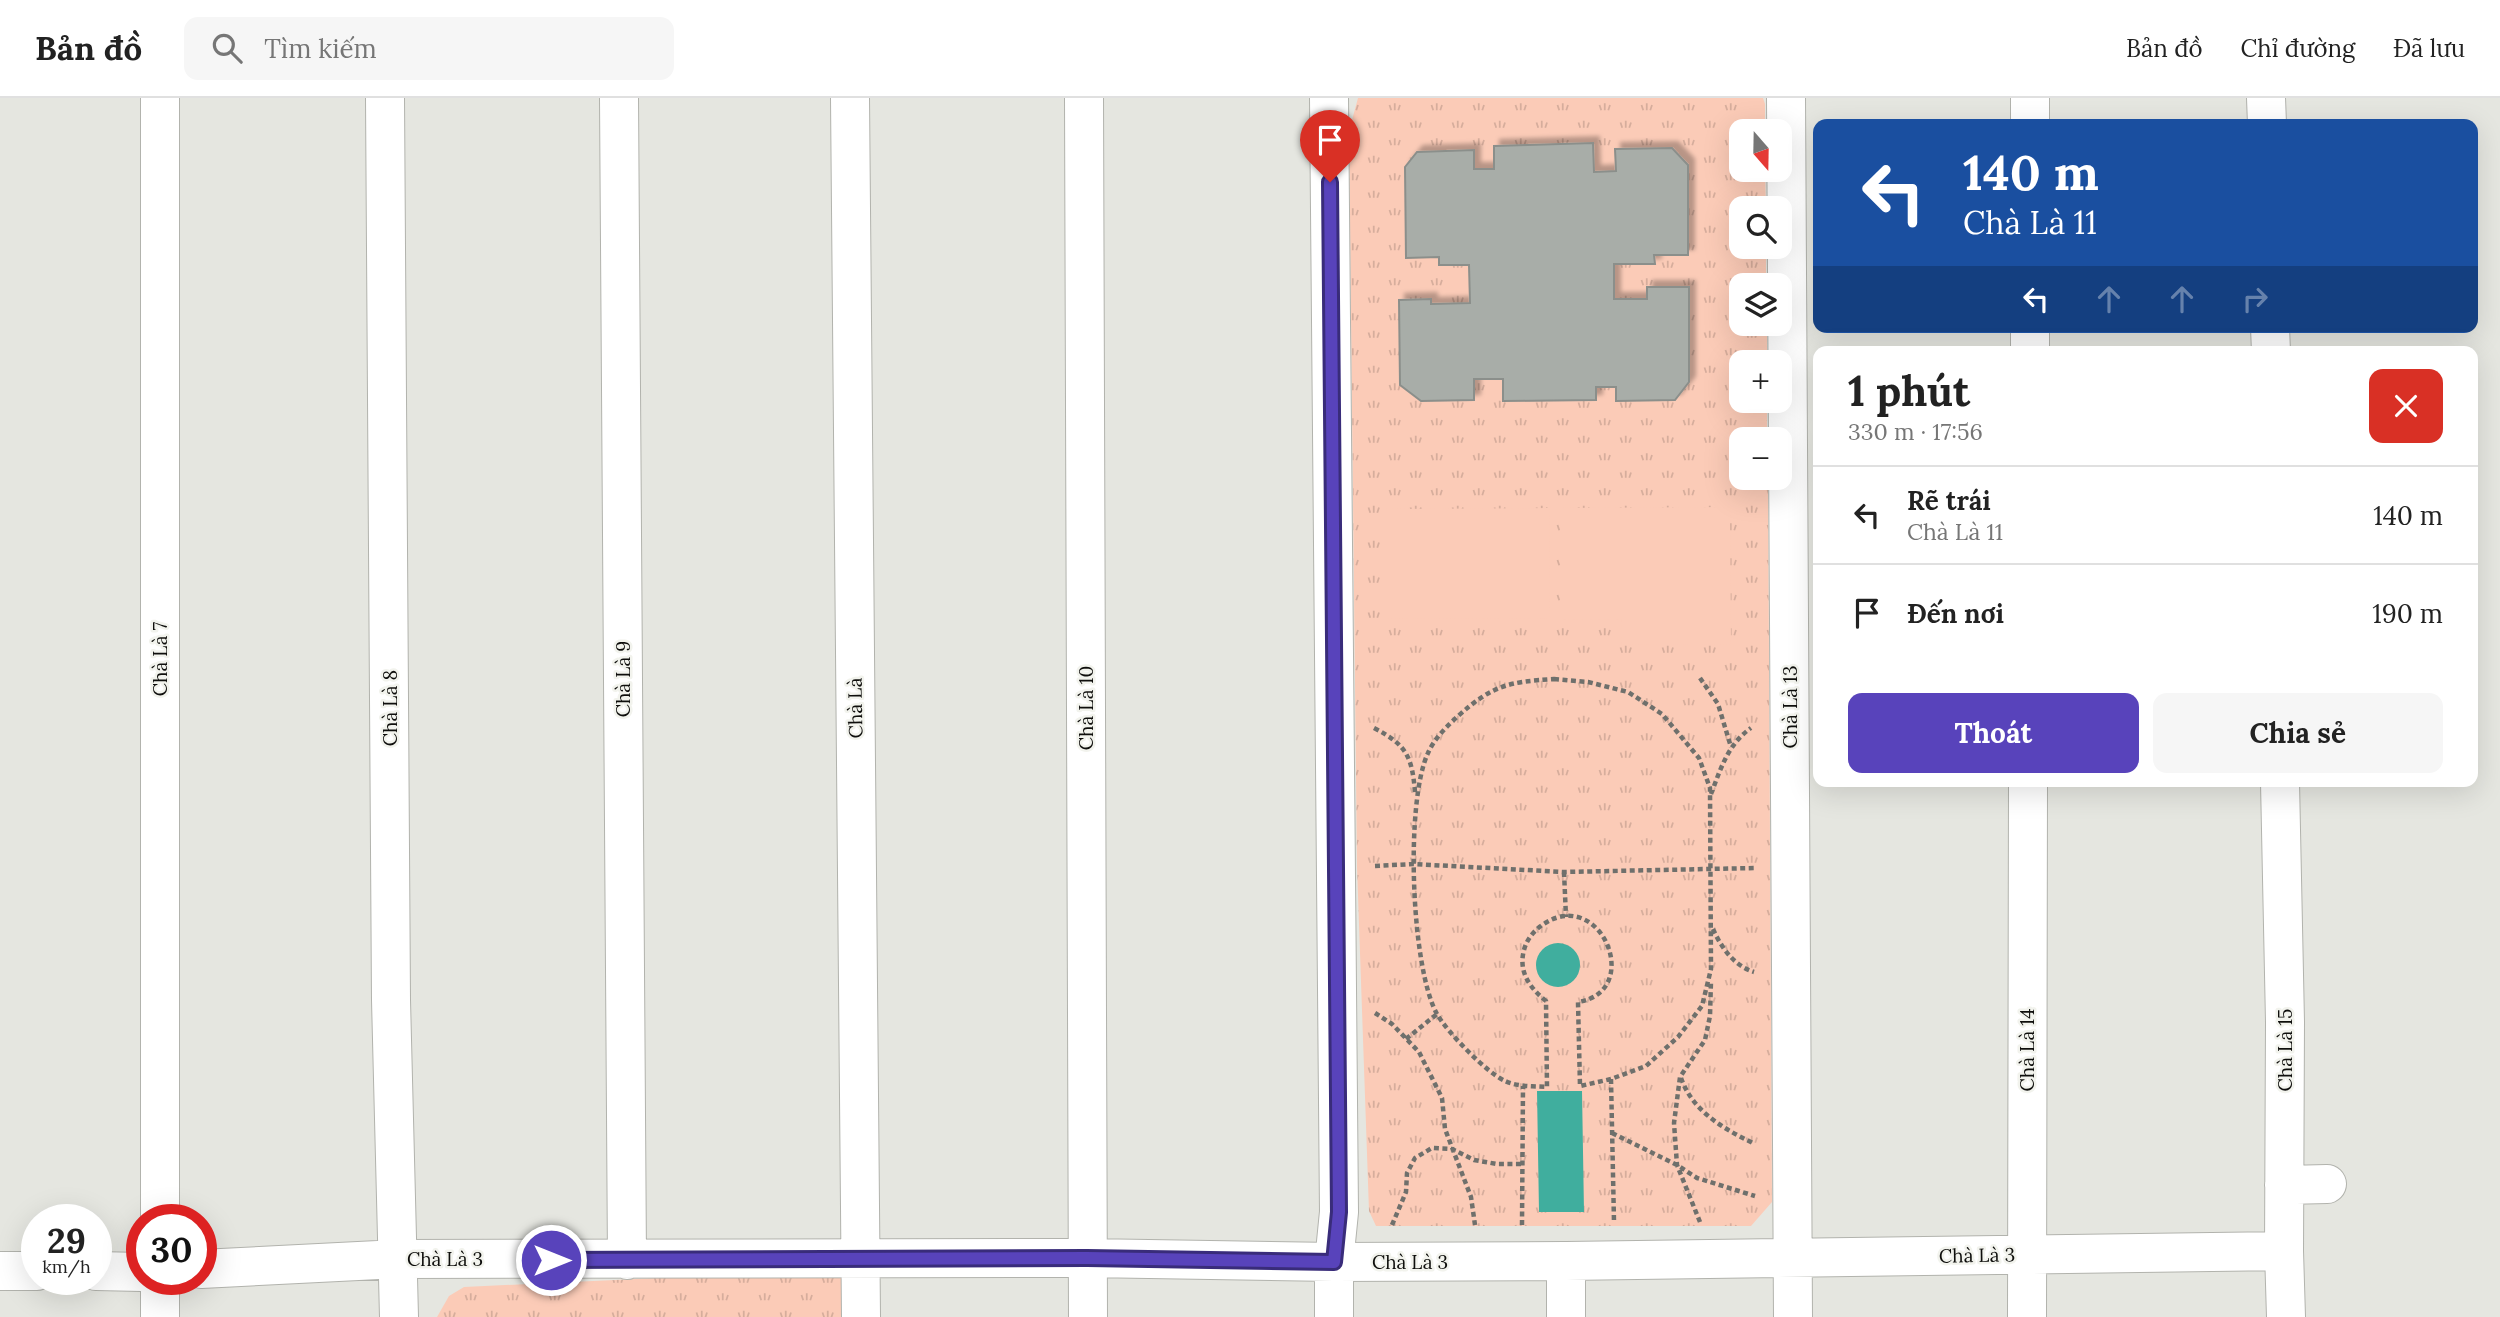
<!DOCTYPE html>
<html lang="vi">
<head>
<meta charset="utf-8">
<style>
  body { margin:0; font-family:Lora,serif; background:#f6f6f6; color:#222; height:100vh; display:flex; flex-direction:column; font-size:26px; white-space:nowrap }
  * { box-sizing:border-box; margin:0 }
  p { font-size:23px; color:#767676 }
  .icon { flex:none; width:38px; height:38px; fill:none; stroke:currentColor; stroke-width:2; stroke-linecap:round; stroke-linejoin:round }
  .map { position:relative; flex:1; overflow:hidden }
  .drawer { position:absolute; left:1813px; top:248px; width:665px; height:441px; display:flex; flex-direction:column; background:#fff; border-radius:14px; box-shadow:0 7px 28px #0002 }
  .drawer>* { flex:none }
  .top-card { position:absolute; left:1813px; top:21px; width:665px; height:214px; border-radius:14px; box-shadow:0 7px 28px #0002; background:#1a4fa0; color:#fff; overflow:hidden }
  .needle { width:46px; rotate:160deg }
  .controls { position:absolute; left:1729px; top:21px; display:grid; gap:14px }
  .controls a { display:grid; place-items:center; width:63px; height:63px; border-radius:14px; background:#fff; box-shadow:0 7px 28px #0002; font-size:35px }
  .speed { position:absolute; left:21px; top:1106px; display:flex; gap:14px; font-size:35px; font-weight:700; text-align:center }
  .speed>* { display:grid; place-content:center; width:91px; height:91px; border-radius:50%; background:#fff; box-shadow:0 7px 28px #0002; line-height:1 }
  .speed small { font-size:18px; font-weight:400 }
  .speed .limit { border:10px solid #d22; background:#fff; color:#111 }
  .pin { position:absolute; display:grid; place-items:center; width:60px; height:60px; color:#fff; margin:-72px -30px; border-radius:50% 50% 50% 0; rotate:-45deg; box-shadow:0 0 7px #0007 }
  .pin .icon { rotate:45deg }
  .me { position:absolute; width:77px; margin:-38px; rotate:90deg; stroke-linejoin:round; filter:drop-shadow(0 0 5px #0008) }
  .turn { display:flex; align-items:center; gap:24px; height:147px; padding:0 35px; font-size:32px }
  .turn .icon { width:91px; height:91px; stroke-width:2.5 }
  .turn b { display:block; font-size:49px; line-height:60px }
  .lanes { display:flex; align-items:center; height:66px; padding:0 35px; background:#0003; justify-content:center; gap:35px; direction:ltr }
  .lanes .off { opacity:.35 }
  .round { display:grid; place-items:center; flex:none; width:74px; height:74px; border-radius:14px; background:#f6f6f6 }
  .head { display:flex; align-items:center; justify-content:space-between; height:119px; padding:0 35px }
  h1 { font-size:42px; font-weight:700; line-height:52px }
  .button { display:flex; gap:14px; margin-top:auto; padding:14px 35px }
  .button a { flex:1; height:80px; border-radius:14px; background:#5843bb; color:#fff; font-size:28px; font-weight:700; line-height:80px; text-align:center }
  .button a+a { background:#f6f6f6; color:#222 }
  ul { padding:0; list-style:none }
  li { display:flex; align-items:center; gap:21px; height:98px; padding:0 35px; border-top:2px solid #e0e0e0 }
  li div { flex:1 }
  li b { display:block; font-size:26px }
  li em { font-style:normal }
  header { display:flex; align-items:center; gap:42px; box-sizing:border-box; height:98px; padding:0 35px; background:#fff; border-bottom:2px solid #e0e0e0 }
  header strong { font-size:33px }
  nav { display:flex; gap:38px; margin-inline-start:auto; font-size:24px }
  .search { width:490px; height:63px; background:#f6f6f6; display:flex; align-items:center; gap:18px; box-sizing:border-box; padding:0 24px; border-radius:14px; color:#767676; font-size:26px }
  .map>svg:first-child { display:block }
  .park { fill:url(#park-tufts) }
  .pitch { fill:#fbcbb7 }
  .water { fill:#40ae9e }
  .building { fill:#a8ada8; stroke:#8b8f8b; stroke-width:2; filter:url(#shadow) }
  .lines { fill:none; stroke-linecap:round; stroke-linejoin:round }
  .minor-casing { stroke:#b2b3ad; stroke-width:40 }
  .path { stroke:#6f706c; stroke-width:4.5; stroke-dasharray:5 3.5; stroke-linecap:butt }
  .minor { stroke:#fff; stroke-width:38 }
  .route-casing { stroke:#392c7a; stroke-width:18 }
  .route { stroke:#5843bb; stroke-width:12 }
  .labels { text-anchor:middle; stroke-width:5; stroke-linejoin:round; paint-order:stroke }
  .street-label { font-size:19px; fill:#0e0e0c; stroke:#f2f3ed }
</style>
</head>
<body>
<header>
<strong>Bản đồ</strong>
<div class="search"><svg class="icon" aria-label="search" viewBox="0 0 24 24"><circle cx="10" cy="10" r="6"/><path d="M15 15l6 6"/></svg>Tìm kiếm</div>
<nav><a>Bản đồ</a><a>Chỉ đường</a><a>Đã lưu</a></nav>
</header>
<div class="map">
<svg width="2500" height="1219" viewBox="0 0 2500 1219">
  <defs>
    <pattern id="park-tufts" width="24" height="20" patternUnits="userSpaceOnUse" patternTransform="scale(1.75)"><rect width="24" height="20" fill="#fbcbb7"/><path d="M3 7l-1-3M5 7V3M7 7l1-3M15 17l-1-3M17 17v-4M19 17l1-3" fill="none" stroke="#d6ad9c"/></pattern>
    <filter id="shadow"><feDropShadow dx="6" dy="-6" stdDeviation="2" flood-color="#0004"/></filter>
  </defs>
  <rect width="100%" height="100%" fill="#e5e6e0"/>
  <path class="park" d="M1358,0H1763L1765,6V33H1741V72H1765L1766,110H1741V149H1766V187H1741V226H1767V264H1741V303H1767V341H1741V380H1768L1772,1104L1751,1128H1376L1369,1113L1357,769L1349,33Z
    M848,1171L846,1219H437L449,1198L464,1189Z"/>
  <path class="pitch" d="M1730,409L1731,546L1622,547L1621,521L1561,522V410Z
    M1549,410L1550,520L1380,521V411Z"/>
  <path class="water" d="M1536 867a22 22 0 1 1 44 0a22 22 0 1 1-44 0Z
    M1537,993H1582L1584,1114H1539Z"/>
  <path class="building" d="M1593,45L1594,74L1616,73L1615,51L1672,50L1688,67V157H1654L1655,166H1614V201H1647V189H1689V284L1675,302L1616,303V289H1596V302L1503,303V281H1474V302L1421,303L1400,287L1399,202L1431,201V206L1470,205L1469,167H1439V159L1406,160L1405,69L1417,54L1474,52V71H1494V48Z"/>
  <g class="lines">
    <defs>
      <path id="minor" d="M385,0L391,902L399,1219
        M619,0L627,1162
        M850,0L861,1219
        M1084,0L1088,1219
        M1329,0L1339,1114L1334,1164V1219
        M1786,0L1793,1219
        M2266,0L2267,26
        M2030,26V0
        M2270,229L2271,254
        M2030,254V229
        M2280,684L2285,924L2284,1153L2286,1219
        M2284,1087L2327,1086
        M160,1122V0
        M201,1171L398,1161L1087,1160L1334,1164L1566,1163L2284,1153
        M0,1173H37
        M96,1173L142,1174
        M160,1181V1219
        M1566,1219V1163
        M2027,1219L2028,684"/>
    </defs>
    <use href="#minor" class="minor-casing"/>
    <path class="path" d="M1700,580L1718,606L1731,649
      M1554,581L1588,584L1628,594L1662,616L1699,660L1710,690L1711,871L1702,908L1678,939L1646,968L1611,981L1580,988L1578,904C1643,894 1603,792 1547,824C1536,830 1527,840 1524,852C1518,874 1530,890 1546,903L1547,989C1533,988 1518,989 1505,983C1487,975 1447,934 1437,916C1411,870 1405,704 1428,655C1434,641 1447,628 1458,618C1493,587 1508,584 1554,581Z
      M1374,630C1407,647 1412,659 1415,694
      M1711,696C1721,670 1728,646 1751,630
      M1375,768L1413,766L1564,774L1755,770
      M1564,774L1566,819
      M1713,831C1721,849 1734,868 1754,874
      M1375,915L1392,926L1419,954L1442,1000L1445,1031L1471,1099L1475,1127
      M1406,941L1437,916
      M1681,980C1693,1014 1724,1031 1755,1046
      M1611,981L1614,1124
      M1612,1035L1677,1067L1697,1080L1755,1098
      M1700,1124L1677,1067L1674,1025L1680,979L1705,942L1710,918L1711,883
      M1392,1127L1406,1094L1407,1075L1415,1060L1432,1050L1452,1051L1474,1062L1497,1066H1523
      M1522,1127L1523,988"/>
    <use href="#minor" class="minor"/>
  </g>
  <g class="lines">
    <defs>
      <path id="route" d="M551,1162L1087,1160L1334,1164L1339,1114L1330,84"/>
    </defs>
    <use href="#route" class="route-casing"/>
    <use href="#route" class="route"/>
  </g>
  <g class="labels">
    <g class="street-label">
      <text transform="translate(160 561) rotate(-90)" y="7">Chà Là 7</text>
      <text transform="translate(623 581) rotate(-90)" y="7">Chà Là 9</text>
      <text transform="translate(1790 609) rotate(-90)" y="7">Chà Là 13</text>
      <text transform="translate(390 610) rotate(-90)" y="7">Chà Là 8</text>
      <text transform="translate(855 610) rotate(-91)" y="7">Chà Là</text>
      <text transform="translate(1086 610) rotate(-90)" y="7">Chà Là 10</text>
      <text transform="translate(2027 952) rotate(-90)" y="7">Chà Là 14</text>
      <text transform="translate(2285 952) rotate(-90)" y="7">Chà Là 15</text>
      <text transform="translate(1977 1157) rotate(-1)" y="7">Chà Là 3</text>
      <text x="445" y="1168">Chà Là 3</text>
      <text x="1410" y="1171">Chà Là 3</text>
    </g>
  </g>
</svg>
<div class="controls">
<a><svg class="needle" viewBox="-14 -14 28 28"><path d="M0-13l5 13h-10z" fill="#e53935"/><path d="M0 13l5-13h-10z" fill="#767676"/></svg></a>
<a><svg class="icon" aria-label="search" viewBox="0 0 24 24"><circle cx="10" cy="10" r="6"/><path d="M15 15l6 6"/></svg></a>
<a><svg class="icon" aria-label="layers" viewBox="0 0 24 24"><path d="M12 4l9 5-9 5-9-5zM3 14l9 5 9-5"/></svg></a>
<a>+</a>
<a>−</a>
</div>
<div class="speed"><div>29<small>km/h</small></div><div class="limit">30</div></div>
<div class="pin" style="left:1330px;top:84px;background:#d93025"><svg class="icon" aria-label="arrive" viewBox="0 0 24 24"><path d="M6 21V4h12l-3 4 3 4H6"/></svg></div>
<svg class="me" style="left:551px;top:1162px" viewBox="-20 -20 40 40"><circle r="17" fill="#5843bb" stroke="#fff" stroke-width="3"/><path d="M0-11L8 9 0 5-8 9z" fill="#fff"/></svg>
<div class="top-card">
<div class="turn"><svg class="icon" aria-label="left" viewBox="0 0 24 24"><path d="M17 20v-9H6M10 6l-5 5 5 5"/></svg><div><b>140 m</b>Chà Là 11</div></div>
<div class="lanes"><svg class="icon" aria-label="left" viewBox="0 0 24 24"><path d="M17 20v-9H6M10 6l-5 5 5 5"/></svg><svg class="icon off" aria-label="ahead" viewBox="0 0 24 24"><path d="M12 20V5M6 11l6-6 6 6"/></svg><svg class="icon off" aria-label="ahead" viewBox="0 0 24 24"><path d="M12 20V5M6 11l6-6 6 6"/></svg><svg class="icon off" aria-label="right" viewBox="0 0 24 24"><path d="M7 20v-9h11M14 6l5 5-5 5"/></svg></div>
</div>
<section class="drawer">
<div class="head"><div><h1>1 phút</h1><p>330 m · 17:56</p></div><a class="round" style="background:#d93025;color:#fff"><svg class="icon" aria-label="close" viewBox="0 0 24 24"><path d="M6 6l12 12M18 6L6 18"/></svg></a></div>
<ul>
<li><svg class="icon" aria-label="left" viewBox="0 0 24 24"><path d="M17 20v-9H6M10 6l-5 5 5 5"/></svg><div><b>Rẽ trái</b><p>Chà Là 11</p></div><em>140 m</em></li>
<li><svg class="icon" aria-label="arrive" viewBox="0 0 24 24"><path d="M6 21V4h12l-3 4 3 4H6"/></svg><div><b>Đến nơi</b></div><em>190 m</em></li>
</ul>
<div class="button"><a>Thoát</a><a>Chia sẻ</a></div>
</section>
</div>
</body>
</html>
